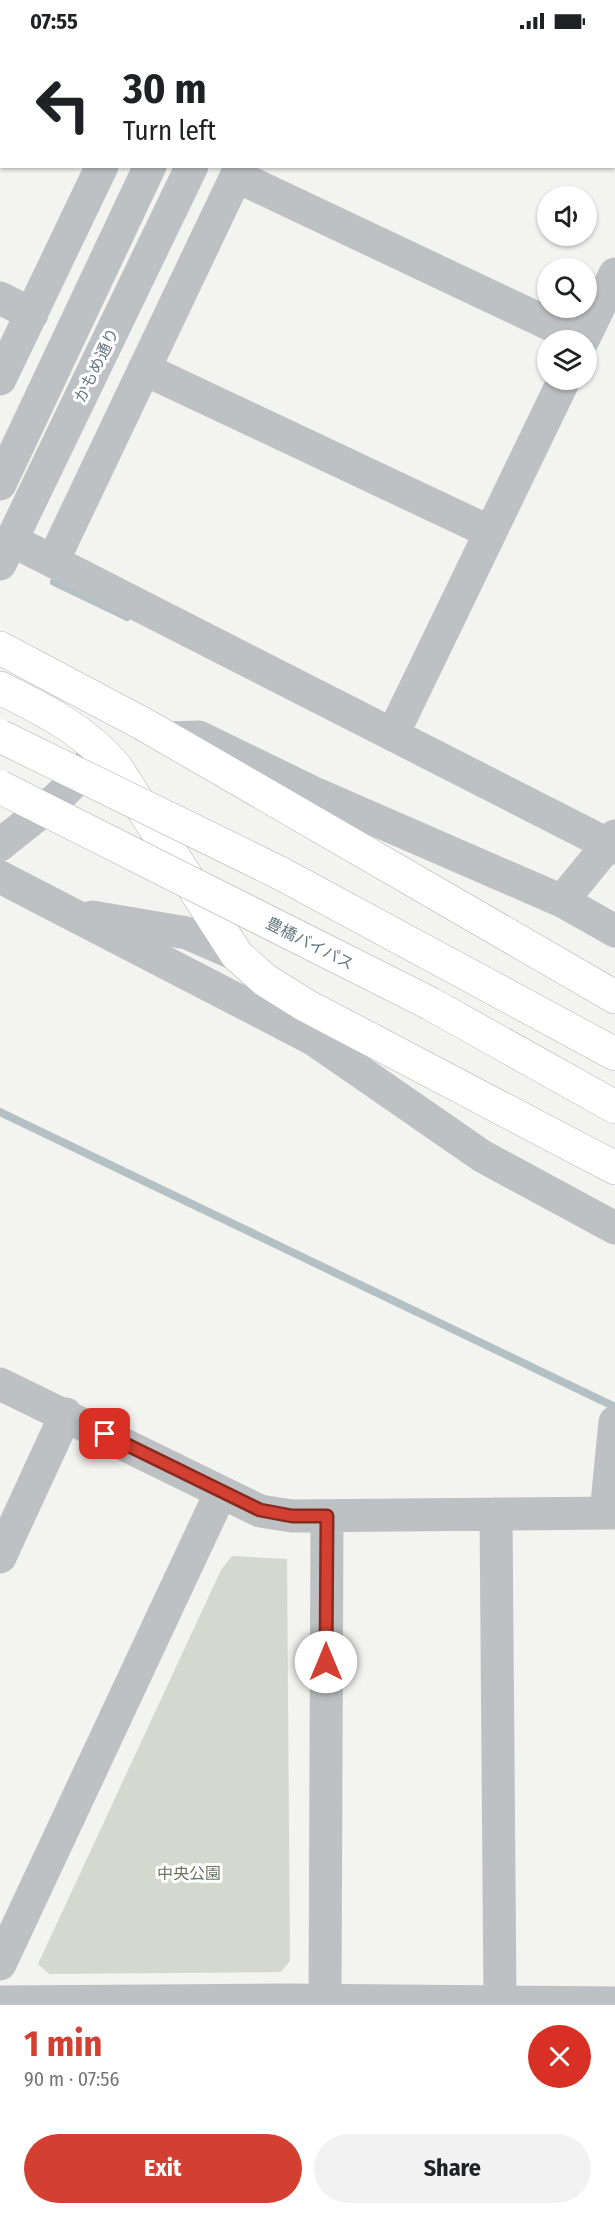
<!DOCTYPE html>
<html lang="en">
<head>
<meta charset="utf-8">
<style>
  body { margin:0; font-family:"Fira Sans Condensed","Noto Sans JP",sans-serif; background:#f2f2f2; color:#202124; height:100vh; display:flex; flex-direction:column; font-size:22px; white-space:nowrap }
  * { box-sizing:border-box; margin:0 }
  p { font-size:20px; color:#757577 }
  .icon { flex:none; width:33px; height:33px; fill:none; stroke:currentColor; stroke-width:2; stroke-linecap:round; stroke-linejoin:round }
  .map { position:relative; height:1963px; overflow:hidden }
  .panel { display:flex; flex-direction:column; background:#fff; flex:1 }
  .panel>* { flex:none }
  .banner { position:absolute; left:0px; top:0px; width:615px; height:126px; box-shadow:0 2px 4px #0004; background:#fff; color:#202124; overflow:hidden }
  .controls { position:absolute; left:537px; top:144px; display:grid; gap:12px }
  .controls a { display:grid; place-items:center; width:60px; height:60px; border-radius:50%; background:#fff; box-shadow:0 2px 4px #0004; font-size:30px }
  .pin { position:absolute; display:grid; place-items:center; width:51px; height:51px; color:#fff; margin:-26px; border-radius:12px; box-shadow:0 3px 9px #0006 }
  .me { position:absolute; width:66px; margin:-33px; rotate:0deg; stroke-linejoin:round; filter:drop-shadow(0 0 4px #0008) }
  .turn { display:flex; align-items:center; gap:21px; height:126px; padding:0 24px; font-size:27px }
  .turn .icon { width:78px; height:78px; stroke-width:2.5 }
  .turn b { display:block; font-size:42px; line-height:51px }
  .round { display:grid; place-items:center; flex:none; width:63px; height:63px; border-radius:32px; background:#f2f2f2 }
  .overview { display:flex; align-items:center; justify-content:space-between; height:102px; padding:0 24px }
  h1 { font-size:36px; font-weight:700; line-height:45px; color:#d34031 }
  .action { display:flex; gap:12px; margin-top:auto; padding:12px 24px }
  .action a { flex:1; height:69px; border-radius:36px; background:#d34031; color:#fff; font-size:24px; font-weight:700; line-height:69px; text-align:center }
  .action a+a { background:#f2f2f2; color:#202124 }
  .status { display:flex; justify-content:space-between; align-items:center; height:42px; padding:0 30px; background:#fff; direction:ltr }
  .status svg { height:16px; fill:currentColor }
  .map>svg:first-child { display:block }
  .green { fill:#d4d8cf }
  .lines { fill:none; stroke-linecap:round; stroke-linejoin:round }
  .stream { stroke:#b4c1c4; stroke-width:8 }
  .highway-casing { stroke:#b0b4b6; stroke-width:34 }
  .minor { stroke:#bdc1c4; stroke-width:33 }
  .highway { stroke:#fff; stroke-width:33 }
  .highway-bridge-casing { stroke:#b0b4b6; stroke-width:34; stroke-linecap:butt }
  .highway-bridge { stroke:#fff; stroke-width:33 }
  .route-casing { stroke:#892a20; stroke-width:15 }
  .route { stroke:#d34031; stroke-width:10 }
  .labels { text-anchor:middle; stroke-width:6; stroke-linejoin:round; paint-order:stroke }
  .street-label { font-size:16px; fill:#65767e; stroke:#fff }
  .park-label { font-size:16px; fill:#6a7663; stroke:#fff }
</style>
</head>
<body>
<div class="status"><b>07:55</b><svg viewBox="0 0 49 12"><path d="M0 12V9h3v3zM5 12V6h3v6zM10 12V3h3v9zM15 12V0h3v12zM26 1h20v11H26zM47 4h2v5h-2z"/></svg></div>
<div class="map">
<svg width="615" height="1963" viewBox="0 0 615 1963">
  <rect width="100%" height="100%" fill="#f3f3f0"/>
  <path class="green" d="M232,1514L287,1517L290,1919L281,1930L49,1932L38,1922L221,1528Z"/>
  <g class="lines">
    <path class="stream" d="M54,540L127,575
      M0,1070L615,1365"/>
    <defs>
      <path id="highway" d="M0,606L145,683L615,955
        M0,646C43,667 83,687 115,724L237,913L265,938L305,963L615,1126
        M278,830L615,1012
        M431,962L615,1065"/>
    </defs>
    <use href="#highway" class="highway-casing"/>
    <path class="minor" d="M496,0L499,2
      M161,2L162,0
      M208,2L209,0
      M251,2L252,0
      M299,2L300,0
      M0,16L2,17
      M614,56L615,57
      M236,134L583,298
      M0,256L32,272
      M583,298L615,232
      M144,327L490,490
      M0,337L102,124
      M0,442L150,124
      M11,498L615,806
      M53,519L241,124
      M0,522L192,124
      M393,692L564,338
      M166,696L199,695L316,752L562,859L615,889
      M0,803C30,778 78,745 95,711
      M0,835L313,997L482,1114L615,1186
      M562,859L615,794
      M92,875L187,891L237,913
      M0,1342L260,1469L292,1474L615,1471
      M606,1471L615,1380
      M496,1472L500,1959
      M0,1515L66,1372
      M0,1922L221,1450
      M0,1960L289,1958L615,1961
      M325,1963L327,1474"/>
    <use href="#highway" class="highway"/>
    <defs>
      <path id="highway-bridge" d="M0,694L278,830
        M0,745L431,962"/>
    </defs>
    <use href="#highway-bridge" class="highway-bridge-casing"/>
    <use href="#highway-bridge" class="highway-bridge"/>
  </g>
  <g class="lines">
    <defs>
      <path id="route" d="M105,1392L260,1468L292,1474H327L326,1620"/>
    </defs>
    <use href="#route" class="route-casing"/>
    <use href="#route" class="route"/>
  </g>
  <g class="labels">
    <g class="street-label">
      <text transform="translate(96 323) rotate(-64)" y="6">かもめ通り</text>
      <text transform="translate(310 901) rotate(27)" y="6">豊橋バイパス</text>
    </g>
    <g class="park-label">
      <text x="189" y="1837">中央公園</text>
    </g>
  </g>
</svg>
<div class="controls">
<a><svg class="icon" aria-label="sound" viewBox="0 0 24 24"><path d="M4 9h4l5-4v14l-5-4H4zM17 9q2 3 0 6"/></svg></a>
<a><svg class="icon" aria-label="search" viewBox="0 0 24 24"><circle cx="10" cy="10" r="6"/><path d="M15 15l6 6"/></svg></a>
<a><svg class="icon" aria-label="layers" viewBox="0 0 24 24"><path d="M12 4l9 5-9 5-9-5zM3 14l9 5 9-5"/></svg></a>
</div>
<div class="pin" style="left:105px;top:1392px;background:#d93025"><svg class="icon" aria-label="arrive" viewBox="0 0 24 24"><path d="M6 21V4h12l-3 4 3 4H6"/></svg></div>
<svg class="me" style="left:326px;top:1620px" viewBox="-20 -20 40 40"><circle r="19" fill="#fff"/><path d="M0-13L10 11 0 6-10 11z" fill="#d34031"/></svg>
<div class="banner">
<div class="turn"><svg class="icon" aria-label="left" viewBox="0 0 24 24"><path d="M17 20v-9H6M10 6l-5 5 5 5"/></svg><div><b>30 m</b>Turn left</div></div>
</div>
</div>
<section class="panel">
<div class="overview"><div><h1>1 min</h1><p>90 m · 07:56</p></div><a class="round" style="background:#d93025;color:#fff"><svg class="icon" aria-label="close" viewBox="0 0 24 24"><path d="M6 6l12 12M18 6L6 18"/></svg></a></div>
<div class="action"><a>Exit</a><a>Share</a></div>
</section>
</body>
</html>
